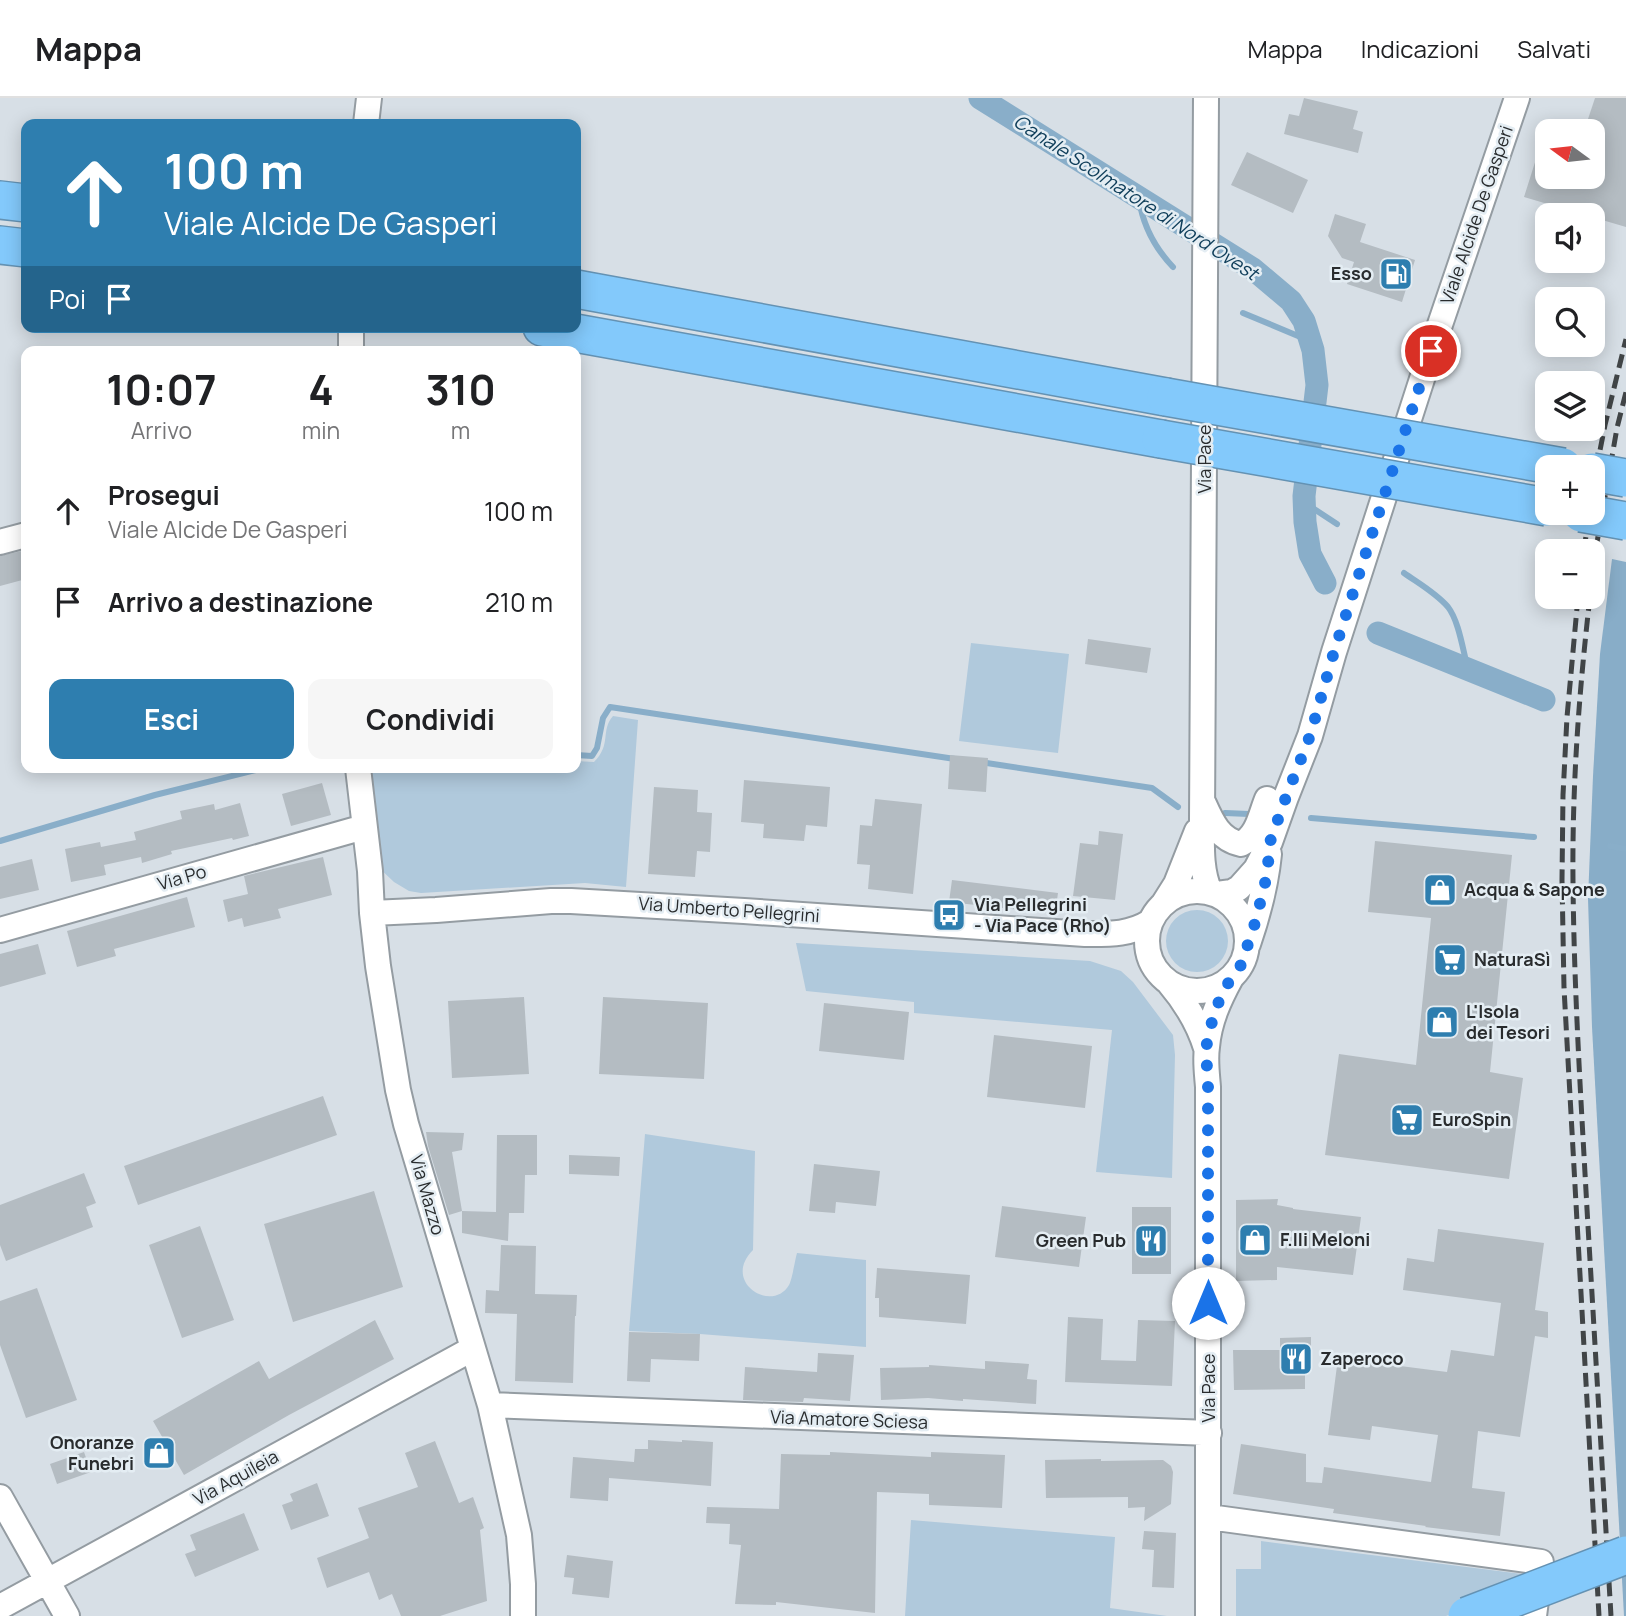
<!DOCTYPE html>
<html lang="it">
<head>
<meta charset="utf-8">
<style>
  body { margin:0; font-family:Manrope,sans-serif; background:#f6f6f6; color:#202124; height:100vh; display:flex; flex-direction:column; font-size:26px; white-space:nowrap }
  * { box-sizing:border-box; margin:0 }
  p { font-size:23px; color:#757577 }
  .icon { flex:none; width:38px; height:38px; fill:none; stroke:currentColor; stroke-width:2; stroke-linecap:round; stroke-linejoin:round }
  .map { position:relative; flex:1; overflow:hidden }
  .details { position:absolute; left:21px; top:248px; width:560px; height:427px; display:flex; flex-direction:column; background:#fff; border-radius:14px; box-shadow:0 4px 18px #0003 }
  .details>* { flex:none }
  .hud { position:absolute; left:21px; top:21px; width:560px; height:214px; border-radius:14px; box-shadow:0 4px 18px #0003; background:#2e7eaf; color:#fff; overflow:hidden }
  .needle { width:46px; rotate:285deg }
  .controls { position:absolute; left:1535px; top:21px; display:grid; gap:14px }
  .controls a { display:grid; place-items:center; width:70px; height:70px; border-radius:14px; background:#fff; box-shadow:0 4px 18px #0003; font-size:35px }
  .pin { position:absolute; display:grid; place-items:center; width:60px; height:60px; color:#fff; margin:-30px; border:4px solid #fff; border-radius:50%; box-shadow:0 2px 7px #0007 }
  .me { position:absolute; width:77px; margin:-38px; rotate:0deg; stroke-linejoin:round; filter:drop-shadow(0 0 5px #0008) }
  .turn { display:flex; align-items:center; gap:24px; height:147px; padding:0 28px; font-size:32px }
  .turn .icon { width:91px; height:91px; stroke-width:2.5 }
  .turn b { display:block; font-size:49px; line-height:60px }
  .then { display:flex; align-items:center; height:66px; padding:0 28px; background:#0003; gap:14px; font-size:26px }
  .eta { display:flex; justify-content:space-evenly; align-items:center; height:119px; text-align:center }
  .eta b { font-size:42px; font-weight:700; line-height:49px }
  .primary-button { display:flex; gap:14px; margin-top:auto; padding:14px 28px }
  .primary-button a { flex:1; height:80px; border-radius:14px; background:#2e7eaf; color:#fff; font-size:28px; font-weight:700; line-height:80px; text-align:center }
  .primary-button a+a { background:#f6f6f6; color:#202124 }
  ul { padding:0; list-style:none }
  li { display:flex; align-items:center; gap:21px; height:91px; padding:0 28px }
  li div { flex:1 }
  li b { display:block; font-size:26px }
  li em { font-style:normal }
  header { display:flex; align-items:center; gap:42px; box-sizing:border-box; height:98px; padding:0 35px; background:#fff; border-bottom:2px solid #e0e0e0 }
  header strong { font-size:33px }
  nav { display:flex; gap:38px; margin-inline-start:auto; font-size:24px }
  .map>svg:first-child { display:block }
  .green { fill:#b0c9dc }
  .forest { fill:#88adc8 }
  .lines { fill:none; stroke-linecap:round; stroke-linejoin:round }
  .stream { stroke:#89aec9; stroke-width:6 }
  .canal { stroke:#89aec9; stroke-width:23 }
  .building { fill:#b4bcc2 }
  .minor-casing { stroke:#949ca2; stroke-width:28 }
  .highway-casing { stroke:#6492b3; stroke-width:40 }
  .minor { stroke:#fff; stroke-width:24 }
  .highway { stroke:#83c9fb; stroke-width:37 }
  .rail { stroke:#414547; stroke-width:5; stroke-dasharray:14 7; stroke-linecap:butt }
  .highway-bridge-casing { stroke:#6492b3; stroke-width:40; stroke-linecap:butt }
  .highway-bridge { stroke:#83c9fb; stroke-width:37 }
  .route { stroke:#1a73e8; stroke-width:12; stroke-dasharray:0 21.6 }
  .labels { text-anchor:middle; stroke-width:5; stroke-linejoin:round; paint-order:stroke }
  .street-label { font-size:18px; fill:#292c2e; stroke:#e4edf3 }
  .poi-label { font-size:18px; font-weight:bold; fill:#292c2e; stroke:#e4edf3; text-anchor:start }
  .water-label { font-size:19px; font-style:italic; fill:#0e3d59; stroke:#e4edf3 }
</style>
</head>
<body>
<header>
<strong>Mappa</strong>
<nav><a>Mappa</a><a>Indicazioni</a><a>Salvati</a></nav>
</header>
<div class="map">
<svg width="1626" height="1518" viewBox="0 0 1626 1518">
  <rect width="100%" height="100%" fill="#d7dfe6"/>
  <path class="green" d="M971,545L1069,556L1058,655L959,643Z
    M613,618L638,622L626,789L585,785L421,795L409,793L394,784L376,767L364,670H576V663L594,664C612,646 600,633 613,618Z
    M1166 843a31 31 0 1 1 62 0a31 31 0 1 1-62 0Z
    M796,845L1090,863L1121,873L1133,884L1173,937L1175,957L1172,1080L1096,1074L1112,932L914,915V904L806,893Z
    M645,1036L755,1053L753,1152C721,1184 772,1216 789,1187C792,1182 795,1162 797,1155L866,1162V1249L700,1236L629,1233Z
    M911,1422L1115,1439L1110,1510L1167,1518H905Z
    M1261,1443L1530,1477L1528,1488L1446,1518H1236V1471H1261Z"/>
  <path class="forest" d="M1612,461L1626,464V1518H1624L1592,929L1588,801L1593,678L1600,556Z"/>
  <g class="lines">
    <path class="stream" d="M1139,101C1143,128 1154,149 1173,169
      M1243,215L1310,243
      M1305,405L1337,426
      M1404,475C1418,485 1436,495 1448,509C1459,523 1463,553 1468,571
      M576,657L592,658L597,650L603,620L610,609L955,661
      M980,664L1152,690L1178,709
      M1225,715L1249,716
      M1311,720L1534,739
      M0,743L155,697L264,670
      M1610,748L1626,751"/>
    <path class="canal" d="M980,0L1253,171L1291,203L1304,223L1313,252L1317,287L1304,398L1305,424L1310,456L1325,485
      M1378,535L1544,602"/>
  </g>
  <path class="building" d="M1304,0L1358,13L1353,31L1363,34L1358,55L1284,36L1289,16L1299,18Z
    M1595,0H1626V129L1592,119V117H1585L1524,99L1543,39L1547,40V79H1592V33H1584Z
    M1247,54L1308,82L1293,115L1231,87Z
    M1335,116L1366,126L1360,144L1415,162L1402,204L1347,186L1354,164L1342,160L1328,138Z
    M26,452V481L0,488V458Z
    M1088,541L1151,550L1147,575L1085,566Z
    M950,657L988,660L986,694L948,691Z
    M744,682L830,689L827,729L806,727L804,743L763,740L764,726L741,724Z
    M322,685L331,717L291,728L282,696Z
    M654,689L698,692L697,714L712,715L710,754L697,753L695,779L648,776Z
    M875,701L922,706L913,796L868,791L870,767L857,766L860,727L872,728Z
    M240,705L249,738L233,742L232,740L171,753L172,756L142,765L141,759L104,767L106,777L71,784L65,751L100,744L101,749L136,742L134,734L182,721L180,713L214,706L215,712Z
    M1099,733L1123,736L1115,802L1073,798L1080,745L1098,747Z
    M1375,743L1512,757L1490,974L1523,980L1509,1081L1325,1057L1339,956L1416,967L1431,820L1368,814Z
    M323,759L332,797L278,811L281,820L244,829L242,820L228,824L223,802L248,796L244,778Z
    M32,761L39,792L0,801V769Z
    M952,782L1058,795L1055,816L949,804Z
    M187,799L195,829L114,851L116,858L77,869L67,833Z
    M38,846L46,876L0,889V856Z
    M524,899L529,976L452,980L448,903Z
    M603,899L708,905L704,981L599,976Z
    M824,905L909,914L904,962L819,953Z
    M994,937L1092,948L1085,1010L987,999Z
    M323,998L337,1037L138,1107L124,1068Z
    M426,1034L464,1035L462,1052L452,1054L462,1113L449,1117L428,1048Z
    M497,1037H537V1077H525L524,1115H498H509L508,1143L462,1135V1113L496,1114Z
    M569,1057L620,1059L619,1078L569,1076Z
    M814,1066L880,1073L876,1108L836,1104L835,1115L809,1113Z
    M84,1075L96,1105L86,1109L93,1129L6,1163L0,1147V1107Z
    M374,1093L403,1189L293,1224L264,1126Z
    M1278,1101L1277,1107L1293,1110V1111L1361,1119L1353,1177L1277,1169V1182L1236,1183V1102Z
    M1002,1108L1086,1119L1079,1169L995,1159Z
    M1132,1109H1171V1176H1132Z
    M200,1128L234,1222L182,1240L149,1147Z
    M1438,1131L1544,1145L1535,1212L1548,1214V1240L1535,1238L1520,1339L1478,1333L1472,1390L1505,1394L1500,1438L1425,1429L1426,1428L1333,1415L1334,1411L1233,1396L1241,1346L1306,1356V1384L1322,1385L1324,1369L1431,1384L1438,1337L1372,1328L1370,1342L1328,1337L1338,1260L1447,1274L1451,1252L1494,1258L1501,1205L1403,1192L1407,1160L1434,1164Z
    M501,1147L536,1148L535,1196L577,1197L576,1218H575L573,1285L515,1283L517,1216L485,1215L486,1192L499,1193Z
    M877,1170L970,1177L966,1226L879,1219V1200H875Z
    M37,1190L77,1302L26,1320L0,1247V1203Z
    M1068,1219L1103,1221L1101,1262L1136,1263L1138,1222L1175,1223L1172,1288L1065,1284Z
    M375,1222L394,1261L289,1317L184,1377L153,1323L259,1263L269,1281Z
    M629,1234L700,1236L699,1263L651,1261L650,1284L627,1283Z
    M1311,1239V1255H1305V1291L1234,1292L1233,1252H1280V1240Z
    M818,1255L854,1257L850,1303L804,1300L803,1304L743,1302L745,1269L817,1274Z
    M985,1263L1029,1266L1027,1281L1037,1282L1036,1306L963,1301V1303L928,1300L881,1302L880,1270L929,1269V1267L985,1271Z
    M648,1342L682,1344V1342L713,1344L711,1388L609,1380L608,1403L570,1400L573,1359L634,1364L635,1351H648Z
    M435,1343L459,1405L473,1399L484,1430L480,1432L487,1503L440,1518H401L392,1496L379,1502L369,1474L327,1490L317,1460L369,1440L358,1410L418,1389L405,1355Z
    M84,1354L91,1374L57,1386L50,1366Z
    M830,1354L931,1359V1354L1005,1357L1002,1410L929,1407V1396L877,1394L875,1515L776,1504V1507L735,1506L741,1447L729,1446L730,1426L706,1425L707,1409L779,1411L781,1356L830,1357Z
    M1101,1361V1363L1163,1362L1171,1368L1173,1374L1171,1406L1144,1423L1145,1409L1128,1410V1399L1046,1400L1045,1362Z
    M317,1385L329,1418L291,1432L282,1407L293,1403L290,1396Z
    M244,1415L259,1452L195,1479L185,1456L196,1452L190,1437Z
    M1144,1433L1176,1435L1174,1490L1152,1489L1154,1452L1142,1451Z
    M567,1457L613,1463L609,1500L572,1496L574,1480L564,1479Z"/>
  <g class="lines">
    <defs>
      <path id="minor" d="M1206,0L1202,722C1202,746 1200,771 1210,794
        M366,26L369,0
        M351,254V230
        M0,444L26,437
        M358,670L370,773L372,815L378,868L398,992L406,1026L490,1307L519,1437L523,1486V1518
        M1204,706C1212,724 1220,742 1241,746C1258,737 1260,718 1267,701
        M1147 843a50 50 0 1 1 100 0a50 50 0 1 1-100 0Z
        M1217,796L1232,794L1239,790L1256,771L1270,744L1286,699L1310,638L1334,554L1431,253L1517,0
        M1164,805L1176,786L1197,733
        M372,815L436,812L551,803H571L744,813L1085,836C1109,836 1129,837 1150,824
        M0,832L364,729
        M1248,846C1258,817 1266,787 1269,756
        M1169,885C1186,905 1198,924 1206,950
        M490,1307L1209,1335
        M0,1399L67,1518
        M1209,1419L1541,1464L1534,1518
        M0,1509L472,1251
        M1208,1518V989C1207,976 1205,962 1207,949C1209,924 1219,902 1231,880"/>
      <path id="highway" d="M0,102L26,105
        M0,147L26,150
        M576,191L1166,299
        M542,229L1161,341"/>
    </defs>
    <use href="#minor" class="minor-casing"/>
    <use href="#highway" class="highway-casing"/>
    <use href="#minor" class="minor"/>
    <use href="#highway" class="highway"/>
    <path class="rail" d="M1592,393L1605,327L1626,241
      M1584,453L1589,415
      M1592,473L1617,330L1626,294
      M1578,499L1567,619L1563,697L1562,782L1564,890L1599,1518
      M1590,499C1579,593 1572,688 1573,784C1574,893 1581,1002 1587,1111C1595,1247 1603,1382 1611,1518"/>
    <defs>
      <path id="highway-bridge" d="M1166,299L1563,369
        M1161,341L1547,409
        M1592,374L1626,380
        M1581,415L1626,423
        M1467,1518L1626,1457"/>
    </defs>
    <use href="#highway-bridge" class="highway-bridge-casing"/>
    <use href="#highway-bridge" class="highway-bridge"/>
  </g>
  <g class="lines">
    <path class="route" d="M1208,1205V989L1206,951L1209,933L1220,900L1231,880L1241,867L1256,822L1267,777L1270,744L1286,699L1310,638L1334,554L1431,253"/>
  </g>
  <defs>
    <symbol id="fuel-square" viewBox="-11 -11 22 22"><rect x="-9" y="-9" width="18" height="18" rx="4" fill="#2e7eaf" stroke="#e4edf3"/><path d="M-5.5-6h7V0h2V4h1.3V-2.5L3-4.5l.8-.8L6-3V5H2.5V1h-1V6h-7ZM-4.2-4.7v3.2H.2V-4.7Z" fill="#fff"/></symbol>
    <symbol id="shop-square" viewBox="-11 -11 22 22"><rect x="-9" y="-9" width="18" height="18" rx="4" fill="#2e7eaf" stroke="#e4edf3"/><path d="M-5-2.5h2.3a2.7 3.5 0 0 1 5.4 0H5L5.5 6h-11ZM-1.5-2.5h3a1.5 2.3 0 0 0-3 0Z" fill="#fff"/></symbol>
    <symbol id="bus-square" viewBox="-11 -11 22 22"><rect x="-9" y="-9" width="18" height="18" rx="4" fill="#2e7eaf" stroke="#e4edf3"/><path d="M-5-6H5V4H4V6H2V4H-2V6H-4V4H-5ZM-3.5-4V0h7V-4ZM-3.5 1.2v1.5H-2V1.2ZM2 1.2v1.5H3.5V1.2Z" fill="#fff"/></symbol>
    <symbol id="supermarket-square" viewBox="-11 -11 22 22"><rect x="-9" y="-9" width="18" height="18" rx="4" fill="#2e7eaf" stroke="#e4edf3"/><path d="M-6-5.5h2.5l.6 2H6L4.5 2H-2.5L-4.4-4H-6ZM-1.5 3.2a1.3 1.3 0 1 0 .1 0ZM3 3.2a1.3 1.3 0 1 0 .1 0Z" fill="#fff"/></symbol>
    <symbol id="restaurant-square" viewBox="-11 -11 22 22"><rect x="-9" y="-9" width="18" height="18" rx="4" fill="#2e7eaf" stroke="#e4edf3"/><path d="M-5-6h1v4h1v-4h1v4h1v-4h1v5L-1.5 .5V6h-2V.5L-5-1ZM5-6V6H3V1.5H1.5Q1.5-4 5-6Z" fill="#fff"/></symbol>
  </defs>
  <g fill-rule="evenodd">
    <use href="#fuel-square" x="1377" y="157" width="38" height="38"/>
    <use href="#shop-square" x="1421" y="773" width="38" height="38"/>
    <use href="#bus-square" x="930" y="798" width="38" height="38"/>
    <use href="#supermarket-square" x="1431" y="843" width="38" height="38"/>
    <use href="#shop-square" x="1423" y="905" width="38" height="38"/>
    <use href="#supermarket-square" x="1388" y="1003" width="38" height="38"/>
    <use href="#shop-square" x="1236" y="1123" width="38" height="38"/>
    <use href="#restaurant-square" x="1132" y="1124" width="38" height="38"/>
    <use href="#restaurant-square" x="1277" y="1242" width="38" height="38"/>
    <use href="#shop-square" x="140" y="1336" width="38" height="38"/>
  </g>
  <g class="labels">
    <g class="street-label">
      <text transform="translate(1477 117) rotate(-71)" y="6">Viale Alcide De Gasperi</text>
      <text transform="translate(1205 361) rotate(-90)" y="6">Via Pace</text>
      <text transform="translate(182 780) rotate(-16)" y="6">Via Po</text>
      <text transform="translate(729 812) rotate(4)" y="6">Via Umberto Pellegrini</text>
      <text transform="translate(427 1097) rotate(74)" y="6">Via Mazzo</text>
      <text transform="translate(1209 1290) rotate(-90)" y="6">Via Pace</text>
      <text transform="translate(849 1322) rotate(2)" y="6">Via Amatore Sciesa</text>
      <text transform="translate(236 1380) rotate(-29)" y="6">Via Aquileia</text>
    </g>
    <g class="poi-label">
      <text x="1372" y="182" text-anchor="end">Esso</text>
      <text x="1464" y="798">Acqua &amp; Sapone</text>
      <text x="974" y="813">Via Pellegrini<tspan x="974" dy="21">- Via Pace (Rho)</tspan></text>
      <text x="1474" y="868">NaturaSì</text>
      <text x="1466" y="920">L'Isola<tspan x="1466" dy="21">dei Tesori</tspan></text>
      <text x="1432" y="1028">EuroSpin</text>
      <text x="1280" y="1148">F.lli Meloni</text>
      <text x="1126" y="1149" text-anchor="end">Green Pub</text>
      <text x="1320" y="1267">Zaperoco</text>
      <text x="134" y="1351" text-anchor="end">Onoranze<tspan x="134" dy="21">Funebri</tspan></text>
    </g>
    <g class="water-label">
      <text transform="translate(1136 99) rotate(33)" y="7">Canale Scolmatore di Nord Ovest</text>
    </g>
  </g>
</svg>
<div class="controls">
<a><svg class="needle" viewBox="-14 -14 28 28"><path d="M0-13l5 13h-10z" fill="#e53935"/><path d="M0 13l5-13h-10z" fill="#757577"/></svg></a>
<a><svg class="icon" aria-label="sound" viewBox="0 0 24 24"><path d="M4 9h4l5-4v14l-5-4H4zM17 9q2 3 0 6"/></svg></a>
<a><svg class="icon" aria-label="search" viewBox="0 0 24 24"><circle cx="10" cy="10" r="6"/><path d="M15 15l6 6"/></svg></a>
<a><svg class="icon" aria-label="layers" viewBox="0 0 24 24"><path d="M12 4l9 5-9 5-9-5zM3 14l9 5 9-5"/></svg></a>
<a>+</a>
<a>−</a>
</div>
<div class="pin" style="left:1431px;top:253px;background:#d93025"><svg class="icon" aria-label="arrive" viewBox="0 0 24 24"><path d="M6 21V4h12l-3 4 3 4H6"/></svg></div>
<svg class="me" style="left:1208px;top:1205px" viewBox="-20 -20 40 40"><circle r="19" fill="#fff"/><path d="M0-13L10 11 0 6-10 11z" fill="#1a73e8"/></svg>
<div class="hud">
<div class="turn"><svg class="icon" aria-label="ahead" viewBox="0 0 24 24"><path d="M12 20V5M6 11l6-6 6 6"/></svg><div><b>100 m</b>Viale Alcide De Gasperi</div></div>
<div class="then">Poi<svg class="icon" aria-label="arrive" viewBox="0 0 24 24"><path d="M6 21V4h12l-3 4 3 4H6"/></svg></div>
</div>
<section class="details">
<div class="eta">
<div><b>10:07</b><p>Arrivo</p></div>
<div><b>4</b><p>min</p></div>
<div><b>310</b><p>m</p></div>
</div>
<ul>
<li><svg class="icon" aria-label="ahead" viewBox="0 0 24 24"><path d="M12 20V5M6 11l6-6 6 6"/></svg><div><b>Prosegui</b><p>Viale Alcide De Gasperi</p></div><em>100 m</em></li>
<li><svg class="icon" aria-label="arrive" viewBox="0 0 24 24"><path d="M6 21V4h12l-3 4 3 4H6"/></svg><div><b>Arrivo a destinazione</b></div><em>210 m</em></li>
</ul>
<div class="primary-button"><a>Esci</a><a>Condividi</a></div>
</section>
</div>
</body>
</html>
